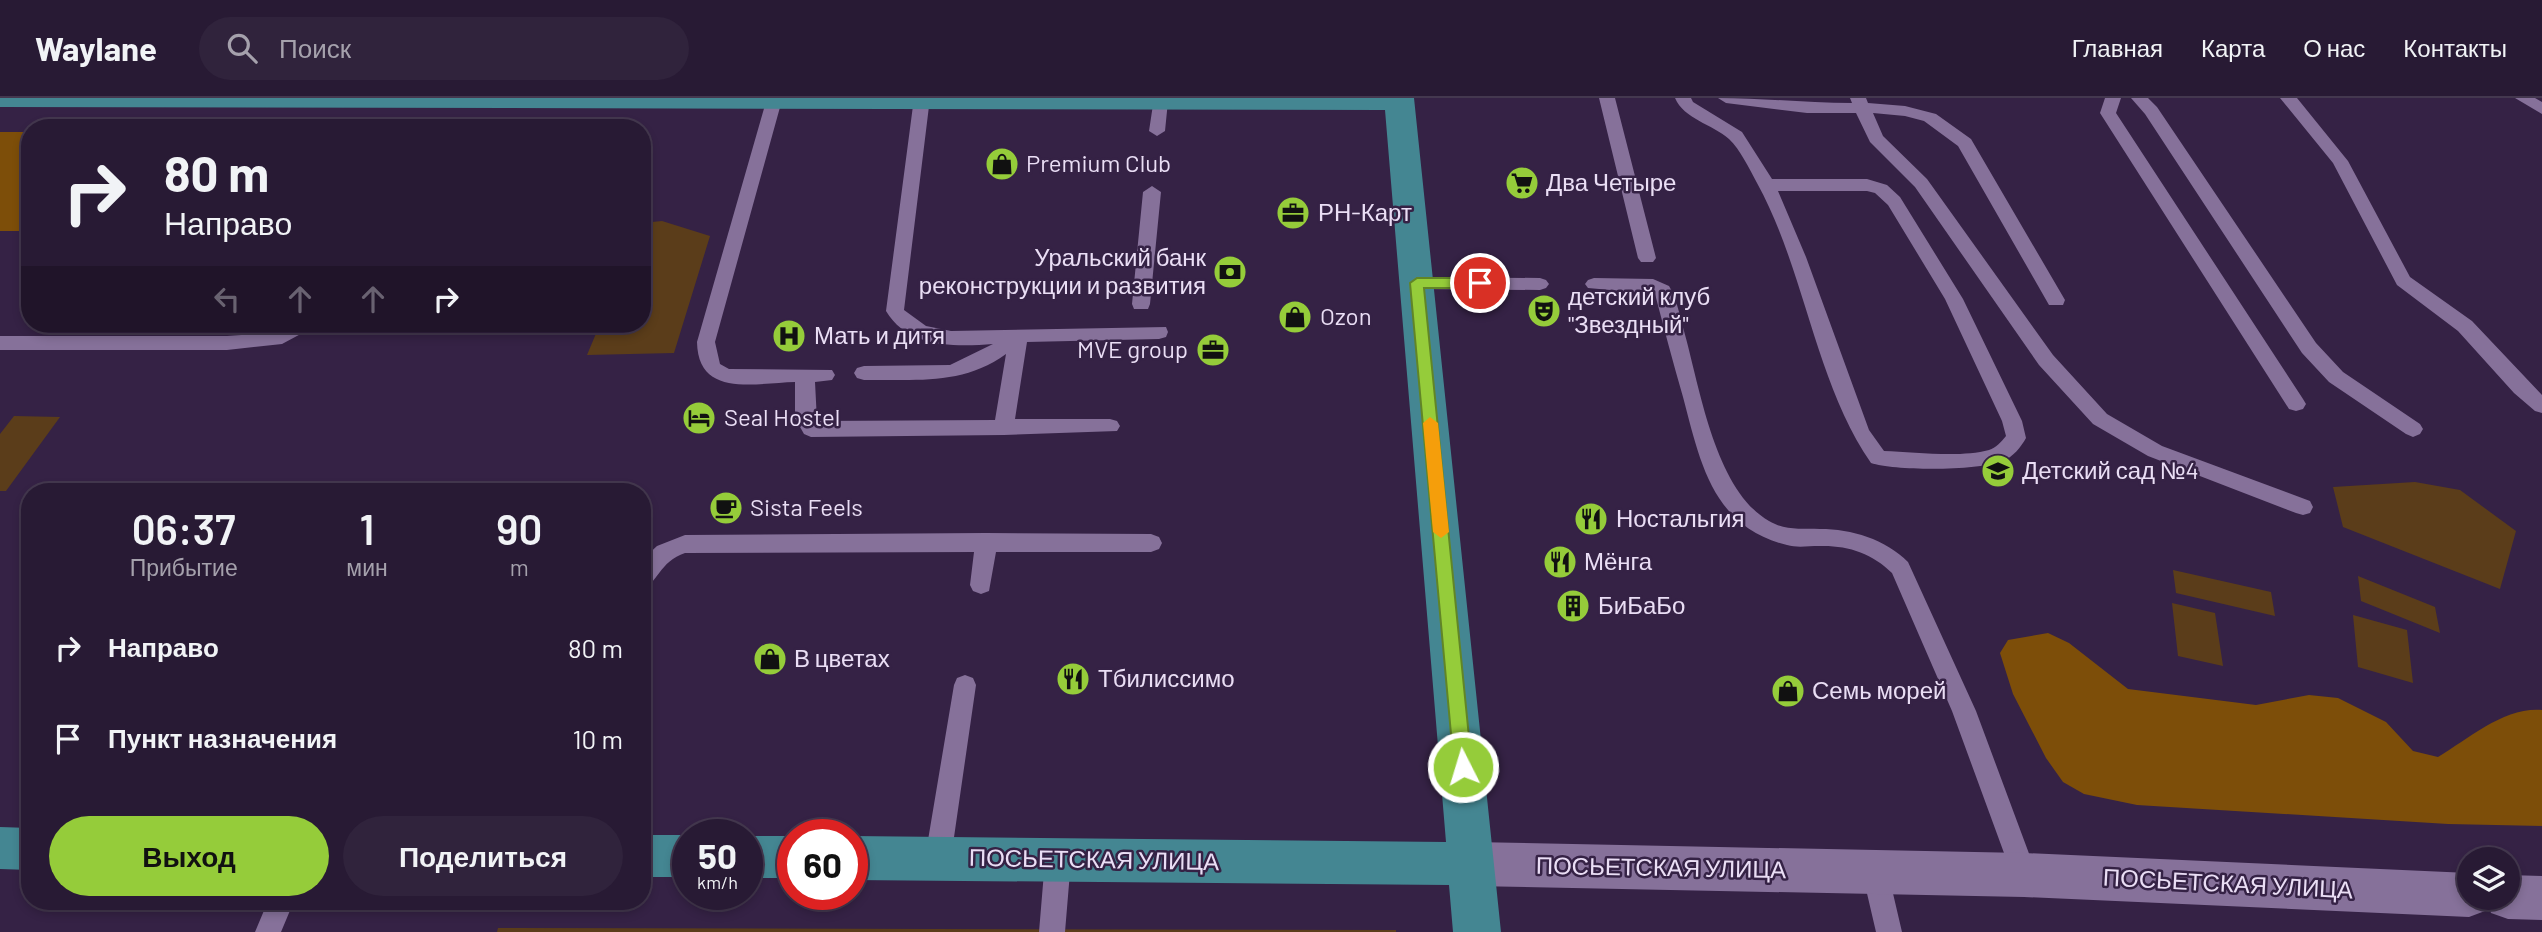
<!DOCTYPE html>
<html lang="ru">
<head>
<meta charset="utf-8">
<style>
  body { margin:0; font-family:Barlow,sans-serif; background:#30233c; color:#f1f3f6; height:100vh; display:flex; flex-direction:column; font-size:26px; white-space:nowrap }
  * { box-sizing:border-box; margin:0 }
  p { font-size:23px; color:#a5a1ac }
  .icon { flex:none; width:38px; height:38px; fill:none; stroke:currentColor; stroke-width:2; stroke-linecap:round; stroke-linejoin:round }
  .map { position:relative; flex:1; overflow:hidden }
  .drawer { position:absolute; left:21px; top:385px; width:630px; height:427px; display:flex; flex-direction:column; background:#281a34; border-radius:28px; box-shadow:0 4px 10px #0003,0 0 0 2px #44384f }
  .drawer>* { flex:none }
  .hud { position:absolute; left:21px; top:21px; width:630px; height:214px; border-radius:28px; box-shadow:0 4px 10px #0003,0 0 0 2px #44384f; background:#281a34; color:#f1f3f6; overflow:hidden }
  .buttons { position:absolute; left:2457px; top:749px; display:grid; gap:14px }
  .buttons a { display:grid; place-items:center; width:63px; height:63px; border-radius:50%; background:#281a34; box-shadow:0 4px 10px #0003,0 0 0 2px #44384f; font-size:35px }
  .speed { position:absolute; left:672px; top:721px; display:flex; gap:14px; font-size:35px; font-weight:700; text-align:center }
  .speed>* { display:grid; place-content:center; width:91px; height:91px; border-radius:50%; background:#281a34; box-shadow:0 4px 10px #0003,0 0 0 2px #44384f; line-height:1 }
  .speed small { font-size:18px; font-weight:400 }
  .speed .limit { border:10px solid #d22; background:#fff; color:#111 }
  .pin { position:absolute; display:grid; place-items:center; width:60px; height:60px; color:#fff; margin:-30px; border:4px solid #fff; border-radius:50%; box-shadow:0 2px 7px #0007 }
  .me { position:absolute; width:77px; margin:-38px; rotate:355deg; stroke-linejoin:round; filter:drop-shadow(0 0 5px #0008) }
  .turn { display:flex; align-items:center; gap:24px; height:147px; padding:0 28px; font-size:32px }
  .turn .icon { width:91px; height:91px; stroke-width:2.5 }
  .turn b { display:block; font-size:49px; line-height:60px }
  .lanes { display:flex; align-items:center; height:66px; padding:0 28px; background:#0003; justify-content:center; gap:35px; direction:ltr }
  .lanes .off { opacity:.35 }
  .eta { display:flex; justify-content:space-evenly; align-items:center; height:119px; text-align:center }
  .eta b { font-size:42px; font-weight:600; line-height:49px }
  .primary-button { display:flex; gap:14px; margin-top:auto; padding:14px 28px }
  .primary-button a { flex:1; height:80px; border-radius:42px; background:#95cc3a; color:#111; font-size:28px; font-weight:600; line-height:80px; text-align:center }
  .primary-button a+a { background:#30233c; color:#f1f3f6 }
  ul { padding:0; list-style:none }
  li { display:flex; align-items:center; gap:21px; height:91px; padding:0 28px }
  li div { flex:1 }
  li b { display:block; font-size:26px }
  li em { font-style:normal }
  header { display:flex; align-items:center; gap:42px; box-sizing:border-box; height:98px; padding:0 35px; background:#281a34; border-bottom:2px solid #44384f }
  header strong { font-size:33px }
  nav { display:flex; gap:38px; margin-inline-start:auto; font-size:24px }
  .search { width:490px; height:63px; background:#30233c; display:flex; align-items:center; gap:18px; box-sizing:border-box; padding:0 24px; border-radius:38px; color:#a5a1ac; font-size:26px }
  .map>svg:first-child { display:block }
  .green { fill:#5b3d1a }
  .forest { fill:#7d4e09 }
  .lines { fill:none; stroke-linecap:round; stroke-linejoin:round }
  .service { fill:#86719a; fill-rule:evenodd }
  .minor { fill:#86719a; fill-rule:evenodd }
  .primary { fill:#448692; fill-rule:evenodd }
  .route { fill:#95cc3a; stroke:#618526; stroke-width:2 }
  .slow { fill:#f59e0b }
  .labels { text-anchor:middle; stroke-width:5; stroke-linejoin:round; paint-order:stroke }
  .poi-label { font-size:24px; fill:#eadef5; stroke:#352245; text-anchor:start }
  .street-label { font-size:24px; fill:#eadef5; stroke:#352245 }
</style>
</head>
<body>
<header>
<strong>Waylane</strong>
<div class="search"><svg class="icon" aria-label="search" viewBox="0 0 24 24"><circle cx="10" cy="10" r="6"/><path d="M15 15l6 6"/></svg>Поиск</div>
<nav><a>Главная</a><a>Карта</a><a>О нас</a><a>Контакты</a></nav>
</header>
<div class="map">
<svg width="2542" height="834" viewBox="0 0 2542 834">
  <rect width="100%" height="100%" fill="#352245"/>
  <path class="green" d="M662,123L710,138L674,255L587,257L600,226H642V125Z
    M14,318L60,319L6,393H0V336Z
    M2415,384L2460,392L2516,433L2500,491L2343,429L2333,389Z
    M2173,472L2271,494L2275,518L2176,495Z
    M2358,478L2435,509L2440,535L2361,503Z
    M2172,505L2215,515L2223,568L2178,558Z
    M2353,517L2407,532L2413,585L2358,569Z
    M498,830L1396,832V834H497Z"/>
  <path class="forest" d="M0,34H30V133H0Z
    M2048,535L2069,545L2128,591L2256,607L2309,597L2338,600L2386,624L2413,653L2438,659C2470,640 2504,609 2542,612V728L2448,726L2137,707L2084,696L2063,684L2046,660L2013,596L2000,555L2008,542Z"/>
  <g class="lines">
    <path class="service" d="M767,0L782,2L715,244L720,266L729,271L832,272L835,277L832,282L815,284L817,323L995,322L1006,256C962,288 915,281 864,282L857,280L854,275L857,270L864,268L950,267L993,246C955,249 908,250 886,213L914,0H930L904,212L926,228L951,233L1166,229L1168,234L1166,239L1159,241L1027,244L1015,321H1110L1117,323L1120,328L1117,333L1004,337L811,339L804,336L795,320V284C755,285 698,300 697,244Z
      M1154,0H1166L1168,3L1165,33L1157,38L1149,33Z
      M1599,0H1615L1656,160L1653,164H1641L1638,160Z
      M1675,0H1691L1693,4L1742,34L1772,81H1867L1887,87L1900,99L1963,201L2022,323L2026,340C2021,349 2013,359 2003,363C1979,373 1895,373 1871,365C1815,284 1805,172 1757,85C1750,72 1740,51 1729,41C1712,26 1684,21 1675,0ZM1778,93H1867L1875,95L1888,107L1945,201L2002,323L2006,338C2001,344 1996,350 1989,352C1960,360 1914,354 1884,353L1869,332L1806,159Z
      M1718,0C1763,0 1807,5 1852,5L1850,0H1866L1868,5L1905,8L1936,16L1971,41L2065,202L2063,207H2049L1958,48L1924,23L1905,18L1873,15L1883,38L1927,81L2053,257L2107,316L2162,348L2310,403L2313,409L2310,415L2303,417L2296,415L2148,358L2093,326L2039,267L1915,89L1870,44L1856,15H1807L1726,5Z
      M2105,0H2121L2116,15L2303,301L2306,306L2303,311L2296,313L2289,311L2100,15Z
      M2131,0H2148L2157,9L2316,245L2343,274L2420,326L2423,331L2420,336L2413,339L2406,336L2329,284L2302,255L2145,16Z
      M2280,0H2297L2348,63L2410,179L2472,223L2542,297V315L2535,313L2514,295L2458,233L2397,187L2333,65Z
      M2515,0H2535L2542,4V16Z
      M1152,88L1161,94L1150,206L1148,211H1134L1132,206L1143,94Z
      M1417,179L1540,180L1546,182L1549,186L1546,190L1540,192L1417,191L1411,189L1408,185L1411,181Z
      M1594,180L1653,181L1669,188C1677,201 1680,219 1684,233C1700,290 1715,392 1769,423C1786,433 1801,430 1820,431C1852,431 1885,441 1908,464L1976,613L2037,777L2033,785L2024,789L2015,785L1952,613L1892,475C1872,455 1847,447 1819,448C1808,448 1797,450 1787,447C1712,429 1700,363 1683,299C1673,265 1664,230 1655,196L1588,190L1585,186L1588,182Z
      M288,226H312L310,231L282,246L227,252H0V238H227L271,235Z
      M986,435L1151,436L1159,439L1162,445L1159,451L1151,454H996L989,493L981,496L973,493L970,487L974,454L685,455C660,463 656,487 642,492V462L657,448L685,437Z
      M965,577L973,580L976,587L951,760L947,768L938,772L929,768L925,760L954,587L957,580Z
      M1058,750L1067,754L1071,762L1065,834H1039L1045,762L1049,754Z
      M1875,762L1884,766L1888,774L1902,834H1876L1862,774L1866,766Z
      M268,803H294L281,834H255Z"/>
    <path class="minor" d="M1472,744L2024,755L2469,775V800H2508V777L2542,778V822L2508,821L2491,815L2488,807L2485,813L2469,819L2024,799L1472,788L1456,781L1449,766L1456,751Z"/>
    <path class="primary" d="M0,0H1414L1501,834H1453L1449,787L852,782V738L1446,744L1385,12L0,9Z
      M0,729L30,730V772L0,771Z
      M642,737H689L688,779H642Z
      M747,738H793V780H747Z"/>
  </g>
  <path class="route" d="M1417,180H1480L1487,185L1480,190H1424L1472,669L1469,674L1463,677L1457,674L1454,669L1410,185Z"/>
  <path class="slow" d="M1430,319L1438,325L1449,434L1441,440L1433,434L1423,325Z"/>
  <defs>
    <symbol id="shop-disc" viewBox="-11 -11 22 22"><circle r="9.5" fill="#95cc3a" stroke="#352245"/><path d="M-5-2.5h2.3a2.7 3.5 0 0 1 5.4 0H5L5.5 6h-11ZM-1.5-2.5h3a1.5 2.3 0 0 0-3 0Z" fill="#111"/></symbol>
    <symbol id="supermarket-disc" viewBox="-11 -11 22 22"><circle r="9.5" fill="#95cc3a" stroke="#352245"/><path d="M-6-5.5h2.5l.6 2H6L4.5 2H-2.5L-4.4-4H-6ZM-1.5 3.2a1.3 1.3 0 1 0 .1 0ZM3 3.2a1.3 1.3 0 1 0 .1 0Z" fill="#111"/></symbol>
    <symbol id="office-disc" viewBox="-11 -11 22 22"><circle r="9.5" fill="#95cc3a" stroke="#352245"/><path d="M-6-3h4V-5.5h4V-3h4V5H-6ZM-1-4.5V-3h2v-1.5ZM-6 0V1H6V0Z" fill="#111"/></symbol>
    <symbol id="bank-disc" viewBox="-11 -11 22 22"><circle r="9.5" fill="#95cc3a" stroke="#352245"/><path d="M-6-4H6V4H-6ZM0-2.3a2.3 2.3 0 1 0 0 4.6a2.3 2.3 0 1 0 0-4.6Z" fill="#111"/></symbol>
    <symbol id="theatre-disc" viewBox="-11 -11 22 22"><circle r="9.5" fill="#95cc3a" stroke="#352245"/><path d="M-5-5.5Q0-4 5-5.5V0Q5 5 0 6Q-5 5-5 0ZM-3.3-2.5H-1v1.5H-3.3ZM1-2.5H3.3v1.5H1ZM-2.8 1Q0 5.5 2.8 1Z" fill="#111"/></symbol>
    <symbol id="hospital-disc" viewBox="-11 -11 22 22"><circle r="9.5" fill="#95cc3a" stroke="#352245"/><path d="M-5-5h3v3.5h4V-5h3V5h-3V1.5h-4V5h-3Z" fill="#111"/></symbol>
    <symbol id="hotel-disc" viewBox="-11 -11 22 22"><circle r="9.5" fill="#95cc3a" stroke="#352245"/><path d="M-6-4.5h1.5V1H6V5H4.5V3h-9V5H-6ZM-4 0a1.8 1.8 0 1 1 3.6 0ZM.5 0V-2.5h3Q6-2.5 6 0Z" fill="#111"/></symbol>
    <symbol id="school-disc" viewBox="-11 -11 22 22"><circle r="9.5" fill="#95cc3a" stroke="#352245"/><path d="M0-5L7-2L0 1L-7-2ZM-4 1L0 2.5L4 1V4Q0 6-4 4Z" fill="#111"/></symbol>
    <symbol id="cafe-disc" viewBox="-11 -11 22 22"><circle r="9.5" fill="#95cc3a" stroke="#352245"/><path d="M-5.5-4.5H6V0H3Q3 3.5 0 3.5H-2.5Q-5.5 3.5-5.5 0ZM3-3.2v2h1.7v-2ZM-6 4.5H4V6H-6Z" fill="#111"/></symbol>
    <symbol id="restaurant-disc" viewBox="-11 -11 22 22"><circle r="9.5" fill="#95cc3a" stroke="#352245"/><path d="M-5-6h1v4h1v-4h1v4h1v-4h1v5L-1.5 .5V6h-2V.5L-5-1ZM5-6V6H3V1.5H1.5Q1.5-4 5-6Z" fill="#111"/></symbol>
    <symbol id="building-disc" viewBox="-11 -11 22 22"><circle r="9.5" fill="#95cc3a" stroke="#352245"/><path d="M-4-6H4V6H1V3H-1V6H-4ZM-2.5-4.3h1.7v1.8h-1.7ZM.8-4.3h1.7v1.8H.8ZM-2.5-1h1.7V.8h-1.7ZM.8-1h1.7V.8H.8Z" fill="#111"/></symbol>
  </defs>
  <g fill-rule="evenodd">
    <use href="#shop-disc" x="983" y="47" width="38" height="38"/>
    <use href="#supermarket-disc" x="1503" y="66" width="38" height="38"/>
    <use href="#office-disc" x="1274" y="96" width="38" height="38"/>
    <use href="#bank-disc" x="1211" y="155" width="38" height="38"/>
    <use href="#theatre-disc" x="1525" y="194" width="38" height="38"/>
    <use href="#shop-disc" x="1276" y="200" width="38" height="38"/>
    <use href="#hospital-disc" x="770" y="219" width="38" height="38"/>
    <use href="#office-disc" x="1194" y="233" width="38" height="38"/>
    <use href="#hotel-disc" x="680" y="301" width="38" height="38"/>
    <use href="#school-disc" x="1979" y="354" width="38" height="38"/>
    <use href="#cafe-disc" x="707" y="391" width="38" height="38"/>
    <use href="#restaurant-disc" x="1572" y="402" width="38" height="38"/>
    <use href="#restaurant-disc" x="1541" y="445" width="38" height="38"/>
    <use href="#building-disc" x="1554" y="489" width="38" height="38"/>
    <use href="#shop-disc" x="751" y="542" width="38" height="38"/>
    <use href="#restaurant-disc" x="1054" y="562" width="38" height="38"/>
    <use href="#shop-disc" x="1769" y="574" width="38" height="38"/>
  </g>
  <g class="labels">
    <g class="poi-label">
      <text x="1026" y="74">Premium Club</text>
      <text x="1546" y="93">Два Четыре</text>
      <text x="1318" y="123">РН-Карт</text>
      <text x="1206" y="168" text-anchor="end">Уральский банк<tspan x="1206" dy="28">реконструкции и развития</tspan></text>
      <text x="1568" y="207">детский клуб<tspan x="1568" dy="28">"Звездный"</tspan></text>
      <text x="1320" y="227">Ozon</text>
      <text x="814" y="246">Мать и дитя</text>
      <text x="1188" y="260" text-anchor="end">MVE group</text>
      <text x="724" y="328">Seal Hostel</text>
      <text x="2022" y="381">Детский сад №4</text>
      <text x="750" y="418">Sista Feels</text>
      <text x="1616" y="429">Ностальгия</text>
      <text x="1584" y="472">Мёнга</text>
      <text x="1598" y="516">БиБаБо</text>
      <text x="794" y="569">В цветах</text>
      <text x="1098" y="589">Тбилиссимо</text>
      <text x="1812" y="601">Семь морей</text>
    </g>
    <g class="street-label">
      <text transform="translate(1094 762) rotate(1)" y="8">ПОСЬЕТСКАЯ УЛИЦА</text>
      <text transform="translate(1661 770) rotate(1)" y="8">ПОСЬЕТСКАЯ УЛИЦА</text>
      <text transform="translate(2228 786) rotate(3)" y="8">ПОСЬЕТСКАЯ УЛИЦА</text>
    </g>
  </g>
</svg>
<div class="buttons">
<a><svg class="icon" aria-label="layers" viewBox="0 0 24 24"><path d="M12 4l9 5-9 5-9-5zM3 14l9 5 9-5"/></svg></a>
</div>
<div class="speed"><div>50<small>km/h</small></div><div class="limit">60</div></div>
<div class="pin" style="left:1480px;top:185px;background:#d93025"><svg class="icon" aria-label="arrive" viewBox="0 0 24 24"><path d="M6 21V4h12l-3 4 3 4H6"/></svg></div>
<svg class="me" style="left:1463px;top:669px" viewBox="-20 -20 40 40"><circle r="17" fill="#95cc3a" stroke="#fff" stroke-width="3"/><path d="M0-11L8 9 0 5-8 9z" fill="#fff"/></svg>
<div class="hud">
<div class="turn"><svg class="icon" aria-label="right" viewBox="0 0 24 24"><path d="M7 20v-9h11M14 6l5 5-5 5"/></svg><div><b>80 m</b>Направо</div></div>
<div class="lanes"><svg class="icon off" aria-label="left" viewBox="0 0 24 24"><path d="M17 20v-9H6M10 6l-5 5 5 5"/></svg><svg class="icon off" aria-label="ahead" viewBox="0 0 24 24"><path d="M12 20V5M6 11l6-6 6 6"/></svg><svg class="icon off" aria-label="ahead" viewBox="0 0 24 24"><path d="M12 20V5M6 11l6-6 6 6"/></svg><svg class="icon" aria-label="right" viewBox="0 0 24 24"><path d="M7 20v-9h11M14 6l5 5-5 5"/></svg></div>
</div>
<section class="drawer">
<div class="eta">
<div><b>06:37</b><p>Прибытие</p></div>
<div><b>1</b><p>мин</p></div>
<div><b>90</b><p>m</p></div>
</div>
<ul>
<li><svg class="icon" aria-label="right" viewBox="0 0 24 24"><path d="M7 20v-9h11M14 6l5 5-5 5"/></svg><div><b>Направо</b></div><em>80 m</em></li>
<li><svg class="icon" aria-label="arrive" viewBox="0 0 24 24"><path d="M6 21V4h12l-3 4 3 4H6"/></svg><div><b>Пункт назначения</b></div><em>10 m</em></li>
</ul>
<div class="primary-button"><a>Выход</a><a>Поделиться</a></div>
</section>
</div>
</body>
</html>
